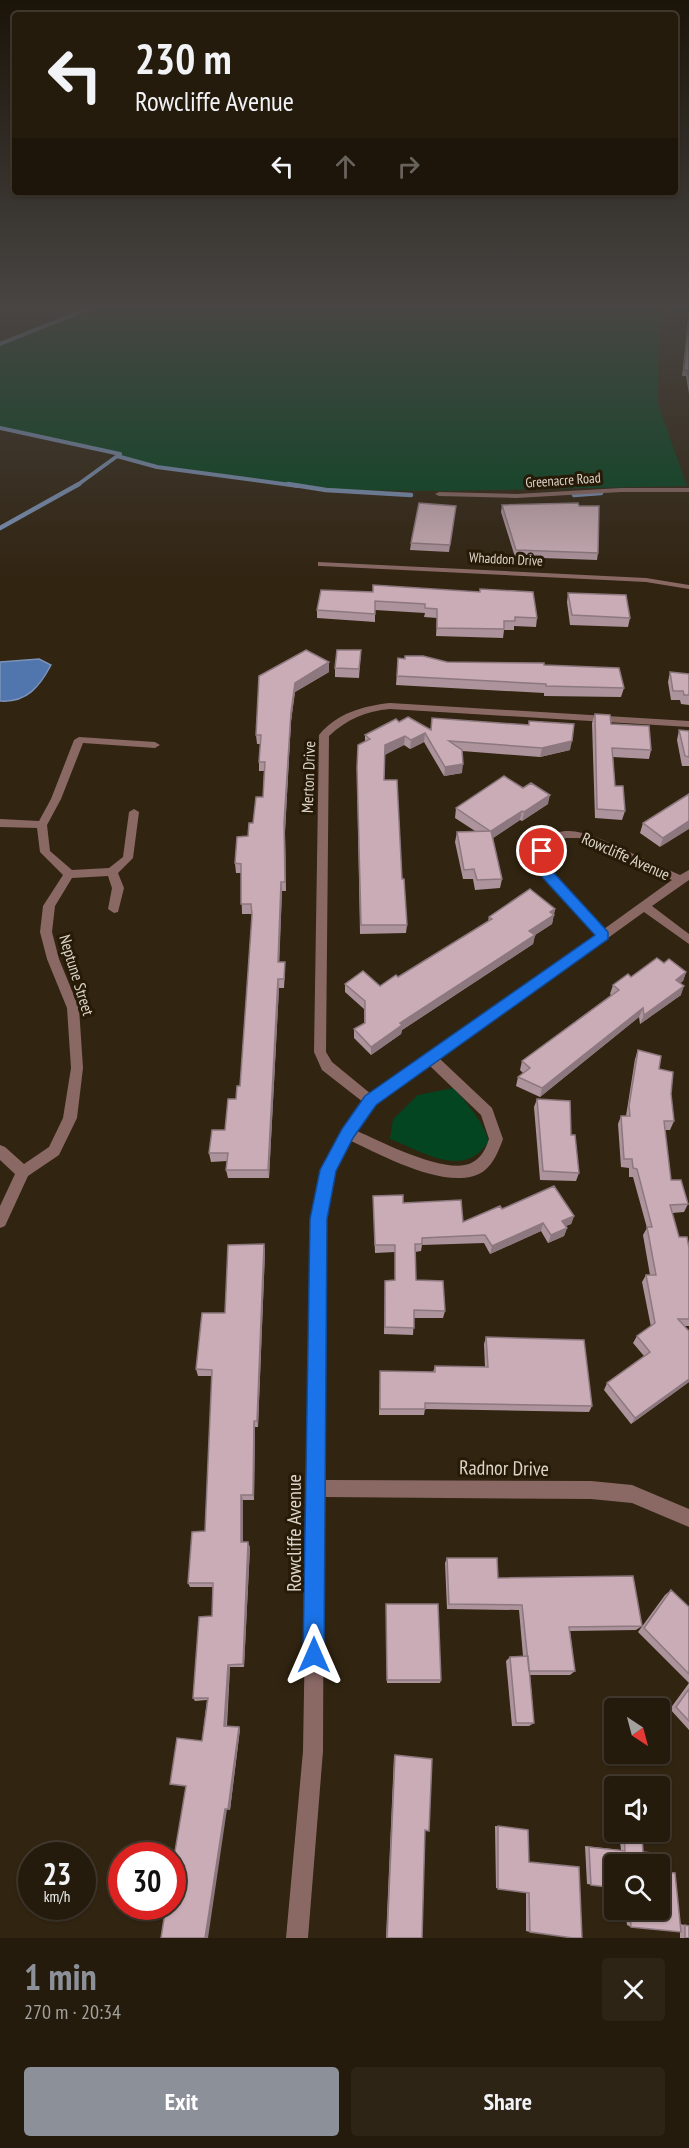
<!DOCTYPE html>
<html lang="en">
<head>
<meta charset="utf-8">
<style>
  body { margin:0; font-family:"PT Sans Narrow",sans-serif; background:#2d2416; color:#f1f3f6; height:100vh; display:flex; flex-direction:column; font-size:22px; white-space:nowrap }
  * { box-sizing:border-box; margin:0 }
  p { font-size:20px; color:#a3a19d }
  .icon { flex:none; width:33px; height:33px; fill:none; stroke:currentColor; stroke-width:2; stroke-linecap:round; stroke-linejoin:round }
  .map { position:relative; height:1938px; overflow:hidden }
  .side { display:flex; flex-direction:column; background:#251b0d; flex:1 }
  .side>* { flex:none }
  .hud { position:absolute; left:12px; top:12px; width:666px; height:183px; border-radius:6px; box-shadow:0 2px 4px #0004,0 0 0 2px #42392e; background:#251b0d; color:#f1f3f6; overflow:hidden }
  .needle { width:39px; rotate:144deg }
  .fabs { position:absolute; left:604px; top:1698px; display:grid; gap:12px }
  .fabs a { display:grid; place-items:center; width:66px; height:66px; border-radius:6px; background:#251b0d; box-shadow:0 2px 4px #0004,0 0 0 2px #42392e; font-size:30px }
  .speed { position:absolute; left:18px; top:1842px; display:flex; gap:12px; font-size:30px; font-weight:700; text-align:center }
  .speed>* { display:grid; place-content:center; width:78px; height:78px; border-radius:50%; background:#251b0d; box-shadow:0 2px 4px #0004,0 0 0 2px #42392e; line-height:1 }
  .speed small { font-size:15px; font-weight:400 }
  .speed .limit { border:9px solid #d22; background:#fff; color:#111 }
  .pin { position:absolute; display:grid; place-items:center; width:51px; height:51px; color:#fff; margin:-26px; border:3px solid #fff; border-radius:50%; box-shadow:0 2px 6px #0007 }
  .me { position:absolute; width:66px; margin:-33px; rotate:0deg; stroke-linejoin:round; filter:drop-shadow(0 0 4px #0008) }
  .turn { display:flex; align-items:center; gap:21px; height:126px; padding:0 24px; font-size:27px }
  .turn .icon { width:78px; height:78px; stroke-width:2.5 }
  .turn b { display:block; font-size:42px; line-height:51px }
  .lanes { display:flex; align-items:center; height:57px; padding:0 24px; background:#0003; justify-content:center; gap:30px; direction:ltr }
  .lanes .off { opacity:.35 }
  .round { display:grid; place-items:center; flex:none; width:63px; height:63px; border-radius:6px; background:#2d2416 }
  .overview { display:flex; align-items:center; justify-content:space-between; height:102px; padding:0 24px }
  h1 { font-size:36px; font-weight:600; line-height:45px; color:#8c9099 }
  .button { display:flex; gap:12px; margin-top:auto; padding:12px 24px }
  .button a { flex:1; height:69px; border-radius:6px; background:#8c9099; color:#fff; font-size:24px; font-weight:600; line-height:69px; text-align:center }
  .button a+a { background:#2d2416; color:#f1f3f6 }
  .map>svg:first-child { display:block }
  .green { fill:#044521 }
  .water { fill:#5176ad; stroke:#7b92b6; stroke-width:1.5 }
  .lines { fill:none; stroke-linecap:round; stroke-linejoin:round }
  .stream-far1 { stroke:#7b92b6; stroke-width:4 }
  .stream { stroke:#7b92b6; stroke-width:4.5 }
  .street { fill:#8a6965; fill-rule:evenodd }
  .wall { fill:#ad949c }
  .shaded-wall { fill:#8d787f }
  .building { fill:#c9acb5; stroke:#8d787f; stroke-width:1.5 }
  .route { fill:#1a73e8; stroke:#114b97; stroke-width:1.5 }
  .labels { text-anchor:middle; stroke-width:6; stroke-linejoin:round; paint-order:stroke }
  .far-street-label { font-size:14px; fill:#ddd5ca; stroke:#271b08 }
  .street-label { font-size:16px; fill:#ddd5ca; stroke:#271b08 }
  .near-street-label { font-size:20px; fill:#ddd5ca; stroke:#271b08 }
</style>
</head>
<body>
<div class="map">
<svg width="689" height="1938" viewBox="0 0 689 1938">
  <rect width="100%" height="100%" fill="#312411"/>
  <path class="green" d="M90,308H689V312L659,311L658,404L687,486L443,491L326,490L157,467L132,458L117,456L119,453L0,428V344Z
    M453,1088C469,1105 481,1119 489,1141C464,1180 424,1152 390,1139L393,1119L418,1095Z"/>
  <path class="water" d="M39,659L51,665C40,686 27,703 0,701V662Z"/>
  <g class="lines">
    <path class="stream-far1" d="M0,344L90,308
      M0,428L120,454L76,486
      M117,456L157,467L298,486"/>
    <path class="stream" d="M288,484L326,490L411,495
      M574,495L601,493
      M0,528L79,484"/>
    <path class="street" d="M621,488H689V492H621L516,498L439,496L435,494L439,492L516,494Z
      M318,562L646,578L689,585V589L646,582L321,566H318Z
      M390,703L689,721V727L390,709C366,711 347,719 329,736L326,1052L332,1062L371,1094L595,935L544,878L535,859C552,811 593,836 625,850C643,858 661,867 680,875L689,870V880L652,906L689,934V944L644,912L440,1059L492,1108L503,1139C499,1150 494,1163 484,1171C451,1194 382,1155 351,1141L335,1171L326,1219L325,1480L591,1481L632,1485L689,1509V1527L632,1503L591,1499L324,1497L323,1751L308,1938H286L303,1751L312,1219L321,1170L343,1129L363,1102L322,1070L314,1052L319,735C337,713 363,706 390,703ZM566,838H579L672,880L604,929L552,873L545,859L554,845ZM430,1066L481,1115L489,1139C486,1148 482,1157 473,1162C449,1177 382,1142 357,1131L376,1105Z
      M79,737L155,742L160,745L155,748L83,743L61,799L47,825L50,851L72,870L109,868L123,857L129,812L134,809L139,812L133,858L118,873L124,888L118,912L114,913L108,909L112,888L108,876L72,878L55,906L52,932L59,959L79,1008L83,1068L77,1118L59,1155L28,1176L5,1226L0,1228V1206L15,1174L0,1160V1145L5,1147L24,1164L49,1147L63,1118L71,1068L67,1008L47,959L40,932L43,906L63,875L40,852L37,828L0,827V819L39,821L51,799L74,740Z"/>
  </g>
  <path class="wall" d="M689,311V394L686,376H682Z
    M502,505L598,553L597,560L515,557L501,512Z
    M455,512L449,552L410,550L411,543Z
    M321,590L537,618L536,627L514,626V630H504L503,638L436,636L437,618L424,617L425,613L375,610V622L317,618V610Z
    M568,593L630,618L628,627L570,625L567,602Z
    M361,650L359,678L335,677V668Z
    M398,658L447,662L544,665L624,688L621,697L544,696V693L396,685Z
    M329,672L295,692L291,721L285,832L286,891H282L279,962L285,971L284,988H279L269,1178H228L226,1170L227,1161L211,1162L209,1153L225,1130L240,1086L252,914H242L241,873H236L235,863L248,836L263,797L264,771H259V762L260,744H257L256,735L259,676Z
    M670,672L689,674V705L681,704L680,700H671L668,682Z
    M595,714L651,750L649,759L613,757L615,786L625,811L622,820L595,818L592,723Z
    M529,721L570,750L540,757L462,751V773L444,776L424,742L410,749L404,745L385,754L384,780L402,879L407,925L406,933L360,934L357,777L365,742V735L399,722L431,730L529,725Z
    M679,730L689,731V766H682L677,740Z
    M689,794L660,847L640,833L643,823Z
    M548,804L522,821L520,820L493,838L502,879L500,888L475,890L473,879H463L455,842L457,832L475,831L455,818L456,808Z
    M555,909L552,924L535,935L533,944L402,1030L401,1034L371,1055L354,1038V1029L364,1023V1009L345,992V984L380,986L398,977L488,921L489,917Z
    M664,963L686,972L683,981L680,983L681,995L640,1024L639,1017L540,1097L516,1086L518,1077L523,1073L520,1070L522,1061L611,995L610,994L613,985Z
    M638,1050L659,1069L671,1094L674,1121L670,1130H665L671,1180L688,1204L684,1212L672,1213L679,1237L689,1248V1326H685L689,1382L631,1424L604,1390L607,1383L644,1356L633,1343L637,1336L651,1327L642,1282L646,1275H650L643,1235L647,1228L633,1177H629V1168L621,1167L618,1124L621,1116H626L635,1059Z
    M537,1099L571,1135L579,1173L576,1181L540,1180L534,1107Z
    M373,1196L403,1203L463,1222L502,1209L574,1216L571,1224L565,1226L567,1228L564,1236L548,1243L541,1231L490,1254L484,1243L422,1245L421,1251L415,1252L416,1280L445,1311L443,1318H414L413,1335L384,1334L385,1281L395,1280V1252L375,1253Z
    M264,1244L265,1252L258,1427H255L254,1500H243V1542L250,1547L244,1667H230L227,1726L240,1729L230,1810L227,1809L186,1786L170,1784L202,1741L207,1700L195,1701L193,1698L212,1616L213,1587H190L188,1583L205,1531L212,1376H198L196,1369L225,1313Z
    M486,1337L592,1406L589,1412L425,1409L424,1415H379L380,1371L433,1372L435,1366L485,1367L484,1344Z
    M447,1558L498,1578L642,1626L636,1630L570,1631L575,1671L570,1675H530L534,1723L529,1726H512L506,1661L510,1657L523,1656L519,1610L447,1609L445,1563Z
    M671,1590L689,1607V1730L670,1709L689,1683L638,1632L665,1595Z
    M386,1604L441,1680L440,1683H387Z
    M395,1755L425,1831L422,1938H386L394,1756Z
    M495,1826L528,1830L530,1932L526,1931V1892L496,1888Z
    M619,1833L642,1835L615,1888L587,1884L585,1846L621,1850Z
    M625,1910H660L680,1924L689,1926V1938H680V1931L631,1927L627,1925Z"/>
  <path class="shaded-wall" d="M329,662V672L295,692L291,721L285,832L286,891L284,823L291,712L295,683Z
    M425,733L424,742L410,749L411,740Z
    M405,736L404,745L385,755V745Z
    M572,741L570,750L540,757L542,748Z
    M463,764L462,773L444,776L445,767Z
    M550,795L548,804L522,821L524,812Z
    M522,811L520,820L490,840L491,831Z
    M689,821V829L660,847L663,838Z
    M281,882L282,891L279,971L278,962Z
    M555,909L552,924L535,935L533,944L402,1030L401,1034L371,1055V1047L400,1023L529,931L550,912Z
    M686,972L683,981L672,989L676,980Z
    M278,979L279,988L269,1178L268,1170Z
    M684,986L681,995L640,1024L644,1015Z
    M643,1008L639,1017L540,1097L542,1088Z
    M574,1216L571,1224L559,1229L562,1221Z
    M543,1223L541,1231L490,1254L492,1246Z
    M567,1228L564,1236L548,1243L551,1235Z
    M264,1244L265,1252L258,1427L257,1421Z
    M689,1379V1382L631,1424L635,1418Z
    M254,1421L255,1427L254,1500L253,1495Z
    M241,1495L243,1500V1547L241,1542Z
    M248,1542L250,1547L244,1667L243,1664Z
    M228,1665L230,1667L226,1728L224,1726Z
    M239,1727L240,1729L230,1810L228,1809Z
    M225,1809H227L208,1938H205Z"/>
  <path class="building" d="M689,314V379L687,370H684Z
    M419,503L456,506L450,545L411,543Z
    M578,503L579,506H599L598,553L516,550L502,505Z
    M373,585L480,592V589L533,592L537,618L515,617V621H504V629L437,628V609L425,608V604L375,601V614L317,610L321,590L373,592Z
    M568,593L626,595L630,618L572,615Z
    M306,650L329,662L295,683L291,712L284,823L285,882H281L278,962H285L284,979H278L268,1170H226L228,1153H209L212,1130H225L228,1099H236L237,1086H240L252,915L251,904H241V864L235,863L237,837L248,836L249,823H253L256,797H263L265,762H259L261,735H256L259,676Z
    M337,650H361L359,669L335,668Z
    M405,656H423L447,662L544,663V665L619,668L624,688L546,686V684L397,676L398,658L405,659Z
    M670,672L689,674V695H684L683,691H673Z
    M595,714L610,715L611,724L649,726L651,750L612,748L615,786H623L625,811L597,809Z
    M408,717L431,730L432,718L529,725V721L574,724L572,741L542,748L449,741L462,750L463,764L445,767L425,733L411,740L405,736L385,745L384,780H397L402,879H404L407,925H361L357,768L358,745L370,739L365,735L396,719L399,722Z
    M679,730L689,731V757L685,756Z
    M504,776L523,788L531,783L550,795L524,812L522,811L491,831L502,879L477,880L474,869L464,870L457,832L490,831L456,808Z
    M689,794V821L663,838L643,823Z
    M530,889L555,909L550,912L554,915L529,931L535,935L400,1023L402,1025L371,1047L354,1029L365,1023V1001L345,984L363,971L380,986L396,975L398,977L492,919L489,917Z
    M657,958L664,963L669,959L686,972L676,980L684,986L644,1015L643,1008L542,1088L518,1077L530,1068L522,1061L619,990L613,985L628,974L631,977Z
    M638,1050L661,1056L659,1069L673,1072L671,1094L674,1121H664L671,1180H681L688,1204L670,1205L679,1237H687L689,1248V1319H678L689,1331V1379L635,1418L607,1383L650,1352L637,1336L655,1323L646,1275H656L647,1227H652L637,1169L633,1168L632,1159H624L621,1116H630L629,1106Z
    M537,1099L570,1101L571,1135H575L579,1173L543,1171Z
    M554,1186L574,1216L562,1221L567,1228L551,1235L543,1223L492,1246L485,1235L422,1238V1244H415L416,1280L443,1281L445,1311L414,1310V1328L385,1327V1281L395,1280V1245H375L373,1196L403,1195V1203L461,1200L463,1222L500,1206L502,1209Z
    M264,1244L257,1421H254L253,1495H241V1542H248L243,1664L228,1665L224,1726L239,1727L228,1809H225L205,1938H161L166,1906H172V1869L186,1786L170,1784L177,1738L202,1741L208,1698H193L199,1617L212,1616L213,1583H188L192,1532L205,1531L212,1370L196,1369L202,1313H225L228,1245Z
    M486,1337L584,1340L592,1406L425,1403V1409H380V1371L435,1372V1366L488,1367Z
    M447,1558H497L498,1578L633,1576L642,1626L569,1627L575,1671H529L522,1605L449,1604Z
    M671,1590L689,1607V1674L644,1628Z
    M386,1604H438L441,1680H387Z
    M528,1656L534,1723H516L510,1657Z
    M689,1689V1721L676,1707Z
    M395,1755L432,1759L429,1831L425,1830L422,1938H387Z
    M498,1826L528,1830L529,1862L579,1867L582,1938H573L530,1932L529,1893L498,1889Z
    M624,1833L642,1835L643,1852L652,1853V1864H615V1888L591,1885L589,1847L625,1851Z
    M660,1872L675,1873L681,1932L631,1927L630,1910H660Z
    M685,1925L689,1926V1938H685Z"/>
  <linearGradient id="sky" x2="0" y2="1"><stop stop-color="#1b1409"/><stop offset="0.53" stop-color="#484543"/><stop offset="1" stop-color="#484543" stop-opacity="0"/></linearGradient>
  <rect width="689" height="579" fill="url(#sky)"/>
  <path class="route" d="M542,847L548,851L546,859L553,872L608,932V939L376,1105L353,1138L336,1171L327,1219L324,1655L321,1662L314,1666L306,1662L303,1655L310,1219L320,1170L342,1129L365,1096L595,935L543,878L533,859L538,848Z"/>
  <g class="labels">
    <g class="far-street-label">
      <text transform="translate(563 480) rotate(-4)" y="5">Greenacre Road</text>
      <text transform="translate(506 559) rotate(3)" y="5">Whaddon Drive</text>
    </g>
    <g class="street-label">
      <text transform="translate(308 777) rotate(-88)" y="6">Merton Drive</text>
      <text transform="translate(626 856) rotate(24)" y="6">Rowcliffe Avenue</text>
      <text transform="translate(77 975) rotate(73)" y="6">Neptune Street</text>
    </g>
    <g class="near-street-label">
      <text transform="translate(504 1468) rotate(1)" y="7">Radnor Drive</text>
      <text transform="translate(294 1533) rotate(-90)" y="7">Rowcliffe Avenue</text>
    </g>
  </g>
</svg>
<div class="fabs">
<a><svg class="needle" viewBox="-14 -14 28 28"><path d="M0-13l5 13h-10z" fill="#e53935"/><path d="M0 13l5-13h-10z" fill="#a3a19d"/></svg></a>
<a><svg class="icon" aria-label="sound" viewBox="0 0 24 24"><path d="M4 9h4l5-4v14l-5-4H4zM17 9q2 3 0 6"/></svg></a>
<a><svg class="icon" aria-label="search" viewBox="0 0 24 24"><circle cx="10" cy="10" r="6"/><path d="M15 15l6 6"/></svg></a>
</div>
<div class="speed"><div>23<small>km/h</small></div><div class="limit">30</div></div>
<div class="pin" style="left:542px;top:851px;background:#d93025"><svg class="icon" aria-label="arrive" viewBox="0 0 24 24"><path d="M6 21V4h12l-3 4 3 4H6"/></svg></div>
<svg class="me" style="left:314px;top:1655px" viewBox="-20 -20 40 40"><path d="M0-17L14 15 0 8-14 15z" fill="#1a73e8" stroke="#fff" stroke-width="4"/></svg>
<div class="hud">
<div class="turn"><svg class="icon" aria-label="left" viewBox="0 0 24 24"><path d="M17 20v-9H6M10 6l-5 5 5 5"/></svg><div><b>230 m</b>Rowcliffe Avenue</div></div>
<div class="lanes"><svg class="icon" aria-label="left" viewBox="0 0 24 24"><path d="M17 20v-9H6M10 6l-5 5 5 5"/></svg><svg class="icon off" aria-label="ahead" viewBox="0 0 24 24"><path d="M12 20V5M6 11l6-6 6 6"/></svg><svg class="icon off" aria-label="right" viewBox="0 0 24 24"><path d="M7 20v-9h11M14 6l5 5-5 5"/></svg></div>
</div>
</div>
<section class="side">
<div class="overview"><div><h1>1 min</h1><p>270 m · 20:34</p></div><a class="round"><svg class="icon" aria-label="close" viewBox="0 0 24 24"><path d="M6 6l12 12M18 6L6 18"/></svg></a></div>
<div class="button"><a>Exit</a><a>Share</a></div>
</section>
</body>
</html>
